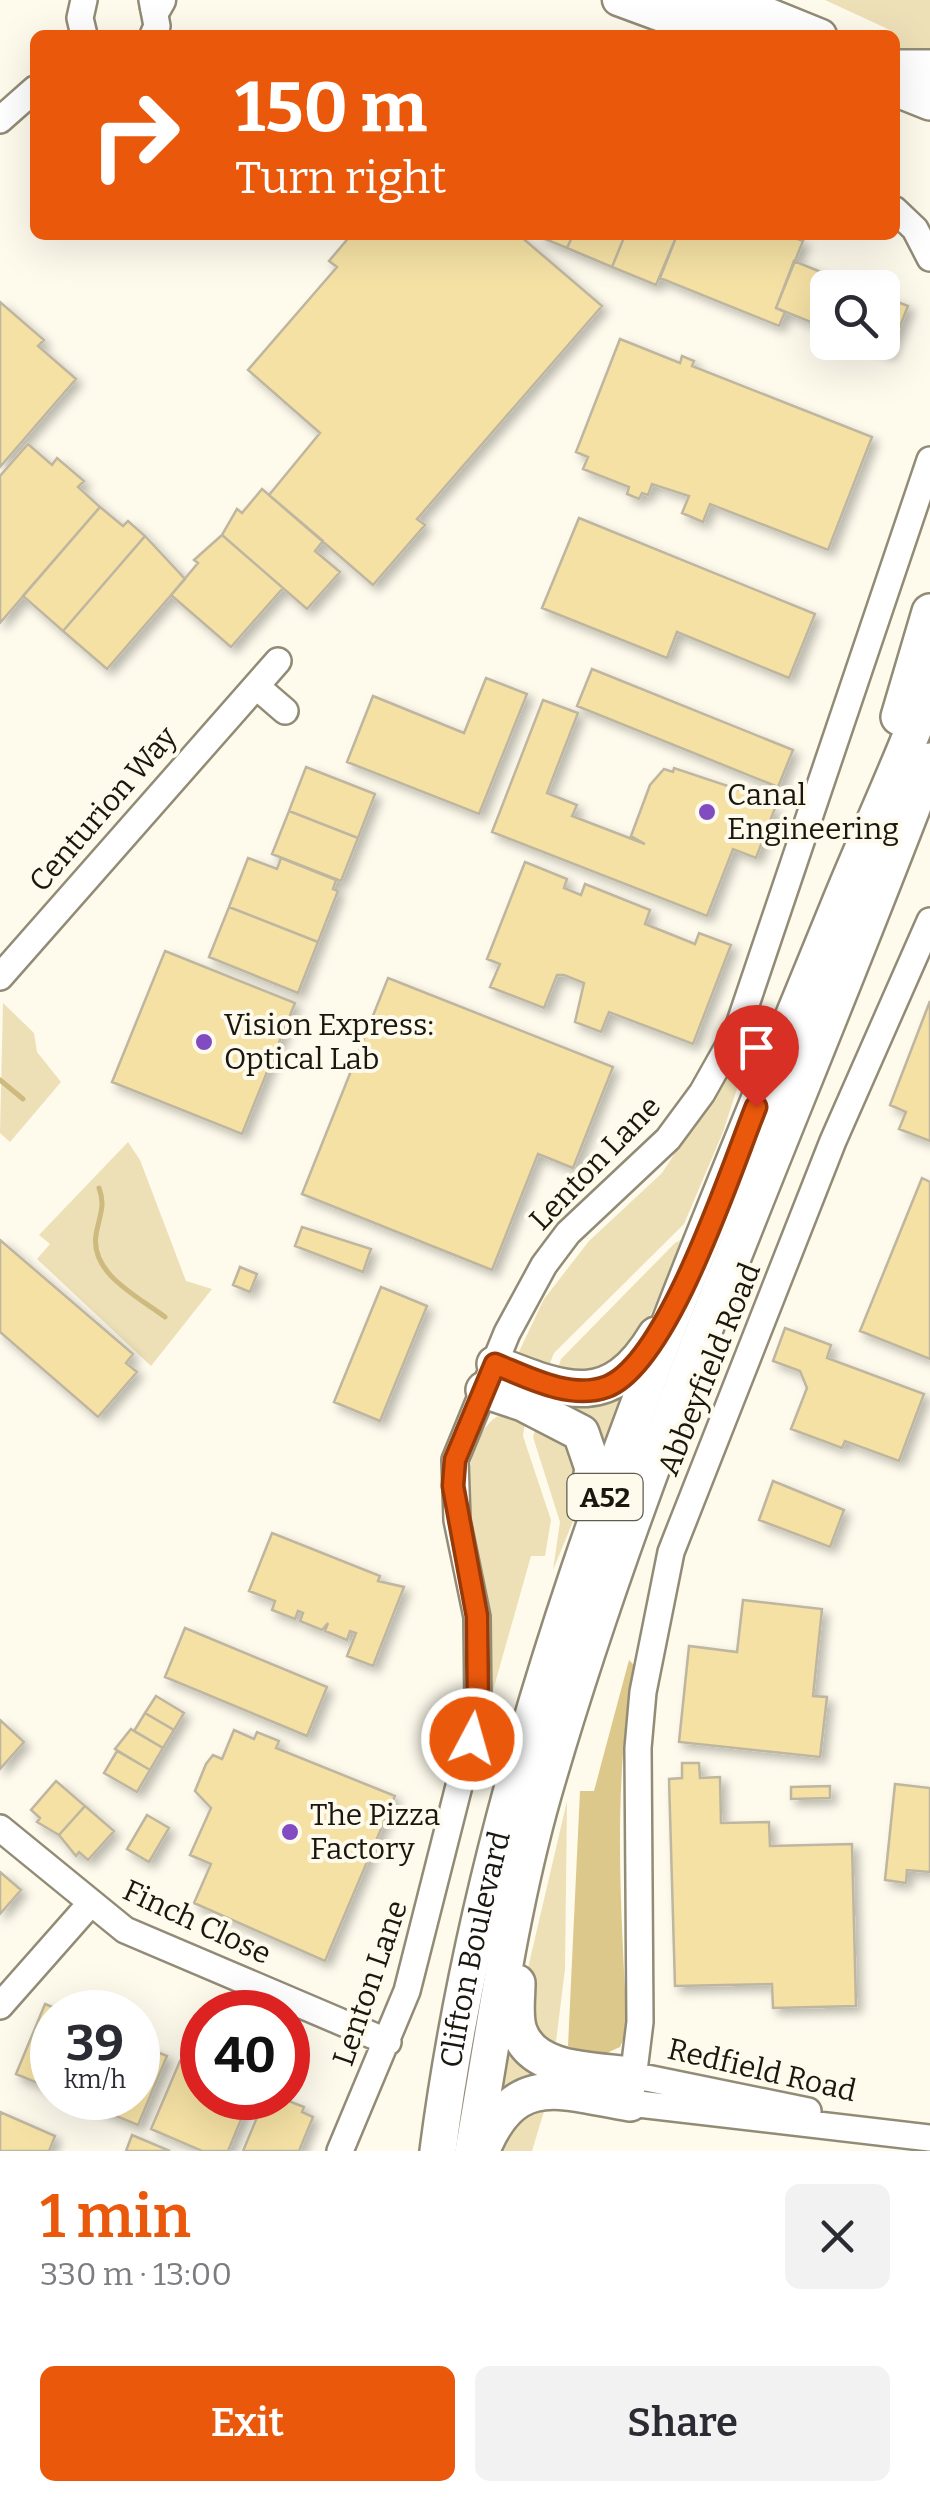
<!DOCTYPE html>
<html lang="en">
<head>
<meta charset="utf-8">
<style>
  body { margin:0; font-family:Bitter,serif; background:#f2f2f3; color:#2b2b33; height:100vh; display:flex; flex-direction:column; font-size:38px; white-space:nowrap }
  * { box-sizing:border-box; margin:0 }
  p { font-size:32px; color:#7c7c81 }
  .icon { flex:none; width:55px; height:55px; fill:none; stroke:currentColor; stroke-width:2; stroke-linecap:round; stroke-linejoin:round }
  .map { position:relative; height:2151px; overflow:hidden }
  .side { display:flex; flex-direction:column; background:#fff; flex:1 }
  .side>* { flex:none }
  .top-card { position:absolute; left:30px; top:30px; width:870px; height:210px; border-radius:15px; box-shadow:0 10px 40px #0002; background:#ea580c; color:#fff; overflow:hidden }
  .controls { position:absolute; left:810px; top:270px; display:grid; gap:20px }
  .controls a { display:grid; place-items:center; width:90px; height:90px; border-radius:15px; background:#fff; box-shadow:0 10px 40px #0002; font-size:50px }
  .speed { position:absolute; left:30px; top:1990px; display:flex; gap:20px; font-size:50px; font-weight:700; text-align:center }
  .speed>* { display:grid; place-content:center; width:130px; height:130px; border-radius:50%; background:#fff; box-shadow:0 10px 40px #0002; line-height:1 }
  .speed small { font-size:25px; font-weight:400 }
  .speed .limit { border:15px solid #d22; background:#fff; color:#111 }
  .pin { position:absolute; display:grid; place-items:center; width:85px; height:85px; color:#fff; margin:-102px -42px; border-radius:50% 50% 50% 0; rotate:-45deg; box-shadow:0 0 10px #0007 }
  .pin .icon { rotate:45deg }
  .me { position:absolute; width:110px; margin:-55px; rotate:6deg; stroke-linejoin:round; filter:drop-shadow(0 0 8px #0008) }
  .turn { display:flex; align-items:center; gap:35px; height:210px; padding:0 40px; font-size:45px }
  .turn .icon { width:130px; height:130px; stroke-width:2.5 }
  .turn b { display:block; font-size:70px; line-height:85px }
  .round { display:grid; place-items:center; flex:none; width:105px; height:105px; border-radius:15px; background:#f2f2f3 }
  .summary { display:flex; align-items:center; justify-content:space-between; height:170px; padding:0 40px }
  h1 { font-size:60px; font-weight:600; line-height:75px; color:#ea580c }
  .cta { display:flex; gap:20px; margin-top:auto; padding:20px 40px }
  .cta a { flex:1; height:115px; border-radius:15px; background:#ea580c; color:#fff; font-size:40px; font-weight:600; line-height:115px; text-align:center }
  .cta a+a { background:#f2f2f3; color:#2b2b33 }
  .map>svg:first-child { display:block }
  .green { fill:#ede0b7 }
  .forest { fill:#ddc88c }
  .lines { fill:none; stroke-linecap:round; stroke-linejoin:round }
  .stream { stroke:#ceba7e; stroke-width:5 }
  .building { fill:#f5e1a4; stroke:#beb6a0; stroke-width:2.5; filter:url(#shadow) }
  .minor-casing { stroke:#928b76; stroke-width:30 }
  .major-casing { stroke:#928b76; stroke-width:35 }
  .highway-casing { stroke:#928b76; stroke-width:40 }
  .minor { stroke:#fff; stroke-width:25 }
  .major { stroke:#fff; stroke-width:30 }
  .highway { stroke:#fff; stroke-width:35 }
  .route-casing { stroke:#983908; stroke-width:25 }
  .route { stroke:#ea580c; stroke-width:18 }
  .poi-dot { fill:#814bc2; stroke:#fefaec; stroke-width:4 }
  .labels { text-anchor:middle; stroke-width:8; stroke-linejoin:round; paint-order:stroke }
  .shield { fill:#fefaec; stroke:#5e5b51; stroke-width:2.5 }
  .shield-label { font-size:28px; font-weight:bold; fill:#1a170f }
  .poi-label { font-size:30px; fill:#1a170f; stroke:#fefaec; text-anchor:start }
  .street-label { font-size:30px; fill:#1a170f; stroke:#fefaec }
</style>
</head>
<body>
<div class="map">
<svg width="930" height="2151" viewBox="0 0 930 2151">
  <defs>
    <filter id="shadow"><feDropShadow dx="5.5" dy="5.5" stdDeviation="5" flood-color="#0004"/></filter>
  </defs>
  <rect width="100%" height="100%" fill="#fefaec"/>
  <path class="green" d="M825,0H930V61L895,54V35H888L890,30Z
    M3,1003L34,1033L37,1052L61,1082L10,1142L0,1133Z
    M740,1053L747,1058L723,1132L684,1224L554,1353L544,1378L517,1356L544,1299L589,1241L662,1173Z
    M128,1142L140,1160L186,1281L212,1289L151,1366L37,1259L50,1244L39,1235Z
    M689,1235L630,1357L615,1375H556L561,1359L675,1243Z
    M629,1391L602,1457L570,1408Z
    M498,1416L525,1422L523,1436L551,1520L545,1556H531L492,1694L482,1693C477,1633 440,1451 498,1416Z
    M536,1426L566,1437L584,1473L574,1519L553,1570L560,1522L533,1437Z
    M567,1801L565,1969L555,2050L541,2044L521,1998Z
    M505,2034L550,2073L490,2110Z
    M545,2108L532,2151H497L514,2116Z"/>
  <path class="forest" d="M629,1660L634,1665C612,1790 621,1905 627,2031L620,2047L598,2057L568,2046L580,1791H594Z"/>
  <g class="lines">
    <path class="stream" d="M0,1080L23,1099
      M99,1188C106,1206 99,1216 96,1235C90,1274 139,1297 165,1317"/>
  </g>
  <path class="building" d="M351,235H519L602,306L417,519L425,525L373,585L269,495L320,433L248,370L337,267L329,261Z
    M535,235H573L567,248Z
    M573,235H625L612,267L567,248Z
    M625,235H677L656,285L612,267Z
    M677,235H788L803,241L776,308L785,312L779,326L660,278Z
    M794,261L860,288H828V329L776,308Z
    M882,296L908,306L889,354L862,342H882Z
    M0,302L44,340L38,346L76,379L0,467Z
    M620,339L680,363L682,356L694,361L692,366L872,437L828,550L710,504L703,522L682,513L689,496L652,484L648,495L642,493L639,499L627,494L629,487L583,469L588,457L576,452Z
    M28,444L52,465L57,458L84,481L78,487L100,507L0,623V476Z
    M262,489L323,541L315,551L340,572L307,609L222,535L237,509L242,513Z
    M100,507L123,526L128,521L145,536L63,631L23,596Z
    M579,518L815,614L789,678L677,632L667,658L542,608Z
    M222,535L283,588L231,647L171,595L198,563L194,560Z
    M145,536L185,579L107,669L63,631Z
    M592,669L793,750L778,787L577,706Z
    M486,678L527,694L479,814L347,762L373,696L464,733Z
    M543,700L578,713L547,793L577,805L572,816L645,844L631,836L650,785L664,769L673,772L674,768L755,795L754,799L775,808L756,858L733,849L707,916L492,832Z
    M306,767L375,794L358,838L289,811Z
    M289,811L358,838L341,881L272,854Z
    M248,858L277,869L281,858L336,880L333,889L338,891L318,942L229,907Z
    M525,862L567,879L564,888L581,895L585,884L650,910L645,924L695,944L699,933L731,945L693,1044L609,1012L601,1032L575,1022L584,983L564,975H557L544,1008L490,987L500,964L487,959Z
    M229,907L318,942L298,993L209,957Z
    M165,951L295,1003L242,1134L112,1082Z
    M388,978L613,1067L573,1168L538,1154L492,1270L302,1194Z
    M930,1001V1141L899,1129L906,1112L890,1105Z
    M922,1178L930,1182V1359L860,1331Z
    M302,1227L371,1249L363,1272L295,1246Z
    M0,1240L133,1354L126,1363L137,1372L98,1417L0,1332Z
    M240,1267L257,1274L250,1292L233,1285Z
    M381,1287L427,1306L380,1421L334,1402Z
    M785,1328L831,1345L827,1358L924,1394L899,1461L845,1441L842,1448L791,1429L807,1388L800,1371L773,1361Z
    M773,1481L844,1510L830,1547L759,1520Z
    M272,1533L380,1576L378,1581L404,1587L373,1666L347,1656L356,1633L350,1631L347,1640L325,1631L328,1623L322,1630L300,1621L303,1613L298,1611L295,1619L272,1610L275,1601L249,1591Z
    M743,1600L822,1609L813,1696L827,1697L820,1757L679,1742L689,1646L737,1652Z
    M185,1628L327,1687L307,1736L165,1677Z
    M156,1696L184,1713L174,1730L145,1713Z
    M145,1713L174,1730L163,1748L134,1731Z
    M0,1720L24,1742L0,1769Z
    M131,1729L163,1748L150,1770L115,1749Z
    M234,1730L254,1739L257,1732L279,1741L276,1748L395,1796L325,1961L194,1903L211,1864L190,1855L211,1808L195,1791L206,1764L213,1755L222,1759Z
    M117,1751L150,1770L137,1792L104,1773Z
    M682,1763H699L700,1778L720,1777L721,1823L769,1822L770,1846L852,1844L856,2006L773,2008L772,1984L675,1986L669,1779L682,1778Z
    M56,1781L85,1806L59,1835L37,1822L40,1818L31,1810Z
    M895,1784L930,1788V1872L907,1870L906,1883L885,1880Z
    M830,1786V1798L791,1799V1787Z
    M85,1806L114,1831L88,1860L79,1852L76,1856L59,1835Z
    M147,1815L169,1828L149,1862L127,1849Z
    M0,1872L21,1890L0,1914Z
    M45,2004L65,2012H52V2089L16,2074Z
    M138,2038L140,2045L167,2056L138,2125L72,2098H138Z
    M180,2061L202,2071V2098H250L228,2151H202L151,2129Z
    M265,2098H281L304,2107L302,2112L313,2117L299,2151H243Z
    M0,2112L55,2136L49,2151H0Z
    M132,2135L170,2151H126Z"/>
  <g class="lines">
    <defs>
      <path id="minor" d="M152,0L157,26L153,35
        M84,35L80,18L84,0
        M0,120L35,89
        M895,210L915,229L930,258
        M256,686L285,711
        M930,921L833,1141L671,1552L643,1692L638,1748L640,2022L630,2103L930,2138
        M0,977L278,661
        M0,1828L125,1930L388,2042
        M0,2006L90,1904
        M632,2075L808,2111
        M340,2151L407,1991L478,1711L477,1617L457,1520L455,1460L507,1333L544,1265L568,1233L668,1139L702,1093L737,1031L930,460"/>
      <path id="major" d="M618,0L713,35
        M735,0L821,35
        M156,7L160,0"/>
      <g id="highway">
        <path d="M675,0L762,35"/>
        <path d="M901,68H930"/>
        <path d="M895,88L930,102"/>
        <path d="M899,717L930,612"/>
        <path d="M495,1364C566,1392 610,1411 656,1335"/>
        <path d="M484,1390L523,1403L581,1433L593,1468L587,1506"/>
        <path d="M517,1983C517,1997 514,2017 519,2031C533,2073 596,2070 632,2075"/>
        <path d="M484,2145C517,2070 563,2092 630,2103"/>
        <path id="s1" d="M438,2151C494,1717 673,1312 837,910C867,836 902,762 930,687"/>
        <path d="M473,2151C494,2032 510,1911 543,1795C645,1441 800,1105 930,761"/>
      </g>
    </defs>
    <use href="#minor" class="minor-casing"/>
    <use href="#major" class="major-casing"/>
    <use href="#highway" class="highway-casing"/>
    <use href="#minor" class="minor"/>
    <use href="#major" class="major"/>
    <use href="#highway" class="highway"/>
  </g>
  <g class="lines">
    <defs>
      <path id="route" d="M472,1739L478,1711L477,1616L453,1486L455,1460L495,1364C527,1377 570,1400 606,1387C668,1365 731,1169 756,1107"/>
    </defs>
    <use href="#route" class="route-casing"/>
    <use href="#route" class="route"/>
  </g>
  <g class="poi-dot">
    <circle cx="707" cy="812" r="10"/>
    <circle cx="204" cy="1042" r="10"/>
    <circle cx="290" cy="1832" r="10"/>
  </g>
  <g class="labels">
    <rect class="shield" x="567.5" y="1474" width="75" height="46" rx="8"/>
    <g class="shield-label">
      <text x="605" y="1507">A52</text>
    </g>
    <g class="poi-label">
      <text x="727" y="805">Canal<tspan x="727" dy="34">Engineering</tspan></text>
      <text x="224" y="1035">Vision Express:<tspan x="224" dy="34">Optical Lab</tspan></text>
      <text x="310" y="1825">The Pizza<tspan x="310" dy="34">Factory</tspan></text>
    </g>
    <g class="street-label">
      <text transform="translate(103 809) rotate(-49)" y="10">Centurion Way</text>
      <text transform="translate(595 1163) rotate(-46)" y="10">Lenton Lane</text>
      <text transform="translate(709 1369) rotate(-68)" y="10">Abbeyfield Road</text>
      <text transform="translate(197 1922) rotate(25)" y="10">Finch Close</text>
      <text dy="10" stroke="none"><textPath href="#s1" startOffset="205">Clifton Boulevard</textPath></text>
      <text transform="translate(370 1983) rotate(-71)" y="10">Lenton Lane</text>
      <text transform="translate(762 2070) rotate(13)" y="10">Redfield Road</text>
    </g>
  </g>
</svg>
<div class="controls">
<a><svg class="icon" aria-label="search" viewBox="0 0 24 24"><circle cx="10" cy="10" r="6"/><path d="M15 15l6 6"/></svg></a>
</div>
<div class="speed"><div>39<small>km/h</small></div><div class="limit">40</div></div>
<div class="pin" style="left:756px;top:1107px;background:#d93025"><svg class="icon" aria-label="arrive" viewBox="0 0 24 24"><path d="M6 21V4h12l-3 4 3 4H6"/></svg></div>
<svg class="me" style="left:472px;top:1739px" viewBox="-20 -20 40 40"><circle r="17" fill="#ea580c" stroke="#fff" stroke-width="3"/><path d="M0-11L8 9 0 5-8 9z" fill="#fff"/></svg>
<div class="top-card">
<div class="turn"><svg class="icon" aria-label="right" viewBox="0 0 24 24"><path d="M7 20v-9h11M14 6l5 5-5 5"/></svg><div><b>150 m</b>Turn right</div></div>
</div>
</div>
<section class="side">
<div class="summary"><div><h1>1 min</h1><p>330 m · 13:00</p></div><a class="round"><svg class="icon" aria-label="close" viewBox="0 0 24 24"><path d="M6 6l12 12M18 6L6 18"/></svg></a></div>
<div class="cta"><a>Exit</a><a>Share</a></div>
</section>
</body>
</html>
